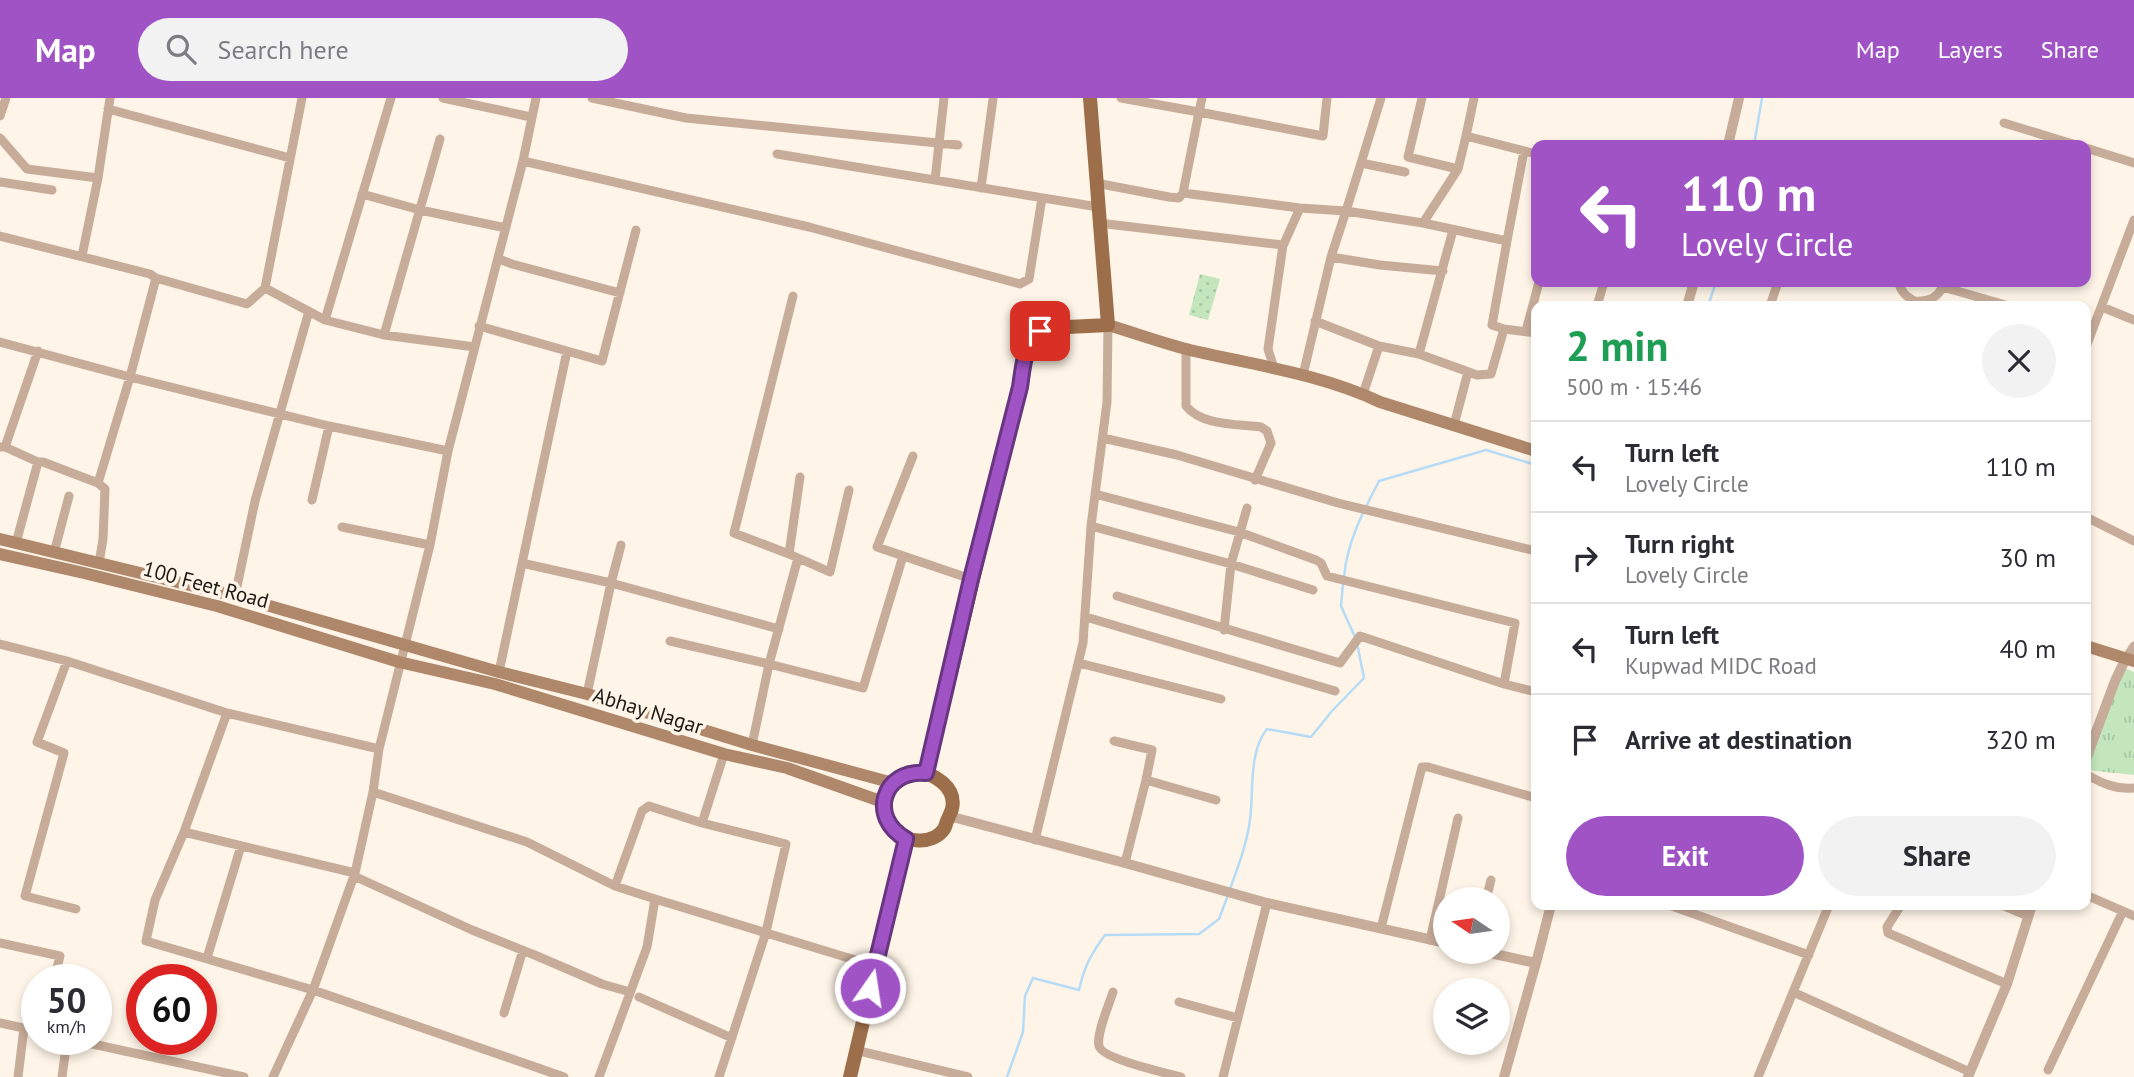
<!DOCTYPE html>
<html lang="en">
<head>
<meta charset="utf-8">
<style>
  body { margin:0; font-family:"PT Sans",sans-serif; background:#f2f2f3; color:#2b2b33; height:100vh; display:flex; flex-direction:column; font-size:26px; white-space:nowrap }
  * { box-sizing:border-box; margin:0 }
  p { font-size:23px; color:#7c7c81 }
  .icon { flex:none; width:38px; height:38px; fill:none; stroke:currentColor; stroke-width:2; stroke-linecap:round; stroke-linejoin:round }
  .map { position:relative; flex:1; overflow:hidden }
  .side { position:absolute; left:1531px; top:203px; width:560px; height:609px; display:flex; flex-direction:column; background:#fff; border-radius:14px; box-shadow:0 4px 10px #0003 }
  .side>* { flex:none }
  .guide { position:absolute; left:1531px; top:42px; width:560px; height:147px; border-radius:14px; box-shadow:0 4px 10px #0003; background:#a053c5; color:#fff; overflow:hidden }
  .needle { width:46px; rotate:283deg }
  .buttons { position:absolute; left:1433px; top:789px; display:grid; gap:14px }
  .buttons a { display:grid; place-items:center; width:77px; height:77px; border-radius:50%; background:#fff; box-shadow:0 4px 10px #0003; font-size:35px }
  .speed { position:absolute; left:21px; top:866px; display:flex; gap:14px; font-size:35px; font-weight:700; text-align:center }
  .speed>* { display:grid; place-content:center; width:91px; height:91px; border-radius:50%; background:#fff; box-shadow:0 4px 10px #0003; line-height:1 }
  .speed small { font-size:18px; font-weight:400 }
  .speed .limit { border:10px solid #d22; background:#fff; color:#111 }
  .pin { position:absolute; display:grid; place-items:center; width:60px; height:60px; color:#fff; margin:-30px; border-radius:14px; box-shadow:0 4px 10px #0006 }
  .me { position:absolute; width:77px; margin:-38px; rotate:13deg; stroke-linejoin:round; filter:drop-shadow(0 0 5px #0008) }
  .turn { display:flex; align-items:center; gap:24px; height:147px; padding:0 35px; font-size:32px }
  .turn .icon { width:91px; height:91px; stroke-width:2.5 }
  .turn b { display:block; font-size:49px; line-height:60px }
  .round { display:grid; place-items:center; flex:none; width:74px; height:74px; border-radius:37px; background:#f2f2f3 }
  .head { display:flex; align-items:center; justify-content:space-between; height:119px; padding:0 35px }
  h1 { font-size:42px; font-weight:600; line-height:52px; color:#1e9e55 }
  .button { display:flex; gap:14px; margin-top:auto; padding:14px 35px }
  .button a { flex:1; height:80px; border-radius:42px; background:#a053c5; color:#fff; font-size:28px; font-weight:600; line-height:80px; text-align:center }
  .button a+a { background:#f2f2f3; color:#2b2b33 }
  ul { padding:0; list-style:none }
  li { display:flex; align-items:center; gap:21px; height:91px; padding:0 35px; border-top:2px solid #e1e1e2 }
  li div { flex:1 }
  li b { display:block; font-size:26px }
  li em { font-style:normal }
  header { display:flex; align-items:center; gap:42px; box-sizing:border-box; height:98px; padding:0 35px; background:#a053c5; color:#fff }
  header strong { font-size:33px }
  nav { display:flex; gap:38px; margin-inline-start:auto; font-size:24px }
  .search { width:490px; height:63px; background:#f2f2f3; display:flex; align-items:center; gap:18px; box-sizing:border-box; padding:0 24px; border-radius:38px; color:#7c7c81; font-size:26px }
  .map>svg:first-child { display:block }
  .grass { fill:url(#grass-dots) }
  .park { fill:url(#park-tufts) }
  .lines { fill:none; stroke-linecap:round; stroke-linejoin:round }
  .stream { stroke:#b6dbf7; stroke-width:2.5 }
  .minor { stroke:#c7ac99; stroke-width:9 }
  .tertiary { stroke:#c7ac99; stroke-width:10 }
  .secondary { stroke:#af886b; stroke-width:12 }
  .primary { stroke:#9d6e4a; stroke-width:14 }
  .route-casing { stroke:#683680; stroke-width:18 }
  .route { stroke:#a053c5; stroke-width:12 }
  .labels { text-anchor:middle; stroke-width:7; stroke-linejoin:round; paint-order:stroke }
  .street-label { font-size:21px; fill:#1d1915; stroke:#fef4e7 }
</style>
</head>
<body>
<header>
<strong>Map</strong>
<div class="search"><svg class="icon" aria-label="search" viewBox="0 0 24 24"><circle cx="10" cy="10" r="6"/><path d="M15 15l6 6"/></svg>Search here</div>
<nav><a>Map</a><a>Layers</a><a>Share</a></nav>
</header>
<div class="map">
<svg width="2134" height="979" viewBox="0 0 2134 979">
  <defs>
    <pattern id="grass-dots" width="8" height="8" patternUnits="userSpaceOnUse" patternTransform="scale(1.75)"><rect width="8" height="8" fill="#c3e6bd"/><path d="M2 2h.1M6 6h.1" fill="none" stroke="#a7c5a2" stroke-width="1.8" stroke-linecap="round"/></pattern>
    <pattern id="park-tufts" width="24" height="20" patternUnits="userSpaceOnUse" patternTransform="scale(1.75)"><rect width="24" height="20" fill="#c3e6bd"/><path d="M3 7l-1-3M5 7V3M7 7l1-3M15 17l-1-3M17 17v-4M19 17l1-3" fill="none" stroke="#a7c5a2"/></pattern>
  </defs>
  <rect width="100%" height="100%" fill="#fef4e7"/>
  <path class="grass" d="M1200,176L1220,181L1208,222L1189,217Z"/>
  <path class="park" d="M2127,571L2134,574V677L2086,672L2115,583Z"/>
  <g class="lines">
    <path class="stream" d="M1754,47L1762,0
      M1708,208L1716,184
      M1344,479C1347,444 1363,414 1379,383L1486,352L1536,367
      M1343,486L1341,508L1355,539
      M1230,791C1238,769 1247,745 1250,722C1254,693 1248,655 1267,631L1311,639L1332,613L1364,580L1357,545
      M1007,979L1023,934L1025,898L1033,880L1079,892C1084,869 1091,856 1105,837L1199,836L1219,821L1228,797"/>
    <path class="minor" d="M302,0L265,190L325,222
      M391,0L325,222L384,237L475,249
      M443,0L531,19
      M592,0L686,20L958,47
      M1202,0L1199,14L1323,38L1327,0
      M1381,0L1361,65L1405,74
      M1422,0L1408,59L1458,71
      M108,11L290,60
      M0,18L6,0
      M2004,25L2076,47
      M1466,38L1474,0
      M0,40L27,71L98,80
      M2086,50L2134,65
      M1524,53L1507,143L1423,125L1458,71L1466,38L1536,56
      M777,56L1098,109
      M523,63L809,129L1020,186L1029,181L1042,100
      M1361,65L1346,113L1423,125
      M935,82L944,0
      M0,84L52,92
      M1096,85L1169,99L1179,100L1183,95L1199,14L1121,0
      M981,90L993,1
      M1183,95L1300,110L1346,113L1331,159L1303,277
      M362,96L420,112L506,130
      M1099,125L1283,147L1268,251L1274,270
      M1453,132L1419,256L1477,277L1491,276L1504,231
      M0,138L150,176L156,180L247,206L265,190
      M1507,143L1492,227L1504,231L1536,235
      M1282,150L1300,110
      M82,158L98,80L110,0
      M1331,159L1380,167L1443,173
      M499,161L512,166L620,195
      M1899,184C1900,193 1906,198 1914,203
      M1943,189L2009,208
      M1597,208L1604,184
      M1770,208L1778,184
      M1912,208L1914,203C1929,204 1938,200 1944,186
      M2102,209L2134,222
      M1315,223L1379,248
      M479,228L567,253
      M1526,233L1539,184
      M384,237L440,41
      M0,244L130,279L329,328L448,353
      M2086,249L2134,122
      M1186,251V308C1202,328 1237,326 1261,329L1267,333L1271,345L1255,382
      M1363,296L1379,248L1419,256
      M1454,327L1468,274
      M1103,340L1177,357L1338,405L1536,453
      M0,349H5L38,364H43L98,385L105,391L103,441L99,465
      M5,349L38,253
      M913,358L877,449L971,481
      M800,379L789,456L830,474L849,392
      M98,385L130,279L156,180
      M1095,396L1239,434L1316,462L1321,465L1327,478L1515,525L1504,586L1536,594
      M312,402L329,328
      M2086,419L2134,443
      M1091,428L1231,466L1313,492
      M342,429L430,447
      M16,445L38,364
      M621,447L611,485L779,531
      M54,455L69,398
      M789,456L734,435L793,198
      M798,460L769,566L863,590L903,458
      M526,466L611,485L587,596
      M235,498L255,403L309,213
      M1117,498L1340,565L1360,538L1504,586
      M1086,519L1335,593
      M1224,532L1231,466L1247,410
      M670,543L769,566L752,647
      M0,546L67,563L227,615
      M2131,562L2126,560L2134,548
      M67,563L37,644L64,655L25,798L76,811
      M1079,565L1221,601
      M499,574L567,253L602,263L636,132
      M1114,643L1152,652L1146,682
      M2086,676C2101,685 2116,692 2134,690
      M373,694L527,744L615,788L655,801L647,849L599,979
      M702,725L724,656
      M184,734L155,802L146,843L313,892L564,979
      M1035,742L1083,545L1091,428L1107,304L1108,227
      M1125,765L1146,682L1216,702
      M355,775L184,734L227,615L379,651
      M354,778L472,832L537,858L602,886L630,894
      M615,788L642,713L649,708L702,725L786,746L766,834L719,979
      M2086,797L2134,818
      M655,801L875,868
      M1486,802L1491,782
      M1669,807L1809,857
      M1901,807L1887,829L1888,835L2007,886
      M2002,807L2028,818
      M1381,830L1422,669H1428L1536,700
      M1430,842L1458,720
      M0,845L60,858L54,882
      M207,860L241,748
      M1113,894C1109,907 1096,936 1099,948C1102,961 1167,975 1181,979
      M1793,894L1970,974
      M639,899L732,940
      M1179,904L1238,920
      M504,915L523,852
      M0,925L37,933
      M74,942L244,979
      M855,952L968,979
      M2048,972L2123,813
      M18,979L24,930
      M62,979L67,942
      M273,979L313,892L355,775L373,694L379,651L430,447L448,353L523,63L536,0
      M1223,979L1267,805
      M1758,979L1829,807"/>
    <path class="tertiary" d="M1728,47L1739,0
      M1687,208L1694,184
      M2086,661L2115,583L2126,560
      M949,718L1125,765L1267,805L1446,845
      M1485,854L1536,865L1504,979
      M1536,865L1551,807
      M1968,979L2007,886L2032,807"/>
    <path class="secondary" d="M1108,227C1135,235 1162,245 1190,252C1254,267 1321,276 1380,304L1536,353
      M0,441L235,498L499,574L587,596L752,647L893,685
      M0,456L84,475L217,508L399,564L495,586L724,656L787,670L883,704
      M2086,548L2134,563"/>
    <path class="primary" d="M916,674C934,675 957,689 952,711C952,712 948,720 948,721C946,724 946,728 944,731C932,748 904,745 892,730C872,706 889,680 916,674Z
      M927,675L1029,246C1034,237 1039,234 1048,230L1108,227L1090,0
      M850,979L906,741"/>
  </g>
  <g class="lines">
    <defs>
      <path id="route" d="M870,890L906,741C868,720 882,671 926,675L971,481L1020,289C1023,269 1024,246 1040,233"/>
    </defs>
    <use href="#route" class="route-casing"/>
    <use href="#route" class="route"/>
  </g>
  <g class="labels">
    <g class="street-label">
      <text transform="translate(206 487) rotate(15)" y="7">100 Feet Road</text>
      <text transform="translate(648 613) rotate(17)" y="7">Abhay Nagar</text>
    </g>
  </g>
</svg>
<div class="buttons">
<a><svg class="needle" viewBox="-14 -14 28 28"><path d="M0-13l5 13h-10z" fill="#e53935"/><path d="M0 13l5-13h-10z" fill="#7c7c81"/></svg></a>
<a><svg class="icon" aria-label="layers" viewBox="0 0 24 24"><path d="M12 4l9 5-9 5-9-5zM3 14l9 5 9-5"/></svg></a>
</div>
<div class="speed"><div>50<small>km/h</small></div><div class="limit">60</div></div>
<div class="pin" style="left:1040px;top:233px;background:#d93025"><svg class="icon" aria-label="arrive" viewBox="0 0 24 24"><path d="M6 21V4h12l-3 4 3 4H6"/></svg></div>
<svg class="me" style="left:870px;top:890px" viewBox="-20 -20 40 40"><circle r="17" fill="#a053c5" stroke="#fff" stroke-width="3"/><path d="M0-11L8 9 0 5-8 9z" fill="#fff"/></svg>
<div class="guide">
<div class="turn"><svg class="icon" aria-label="left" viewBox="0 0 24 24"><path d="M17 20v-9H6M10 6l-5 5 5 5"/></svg><div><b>110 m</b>Lovely Circle</div></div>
</div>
<section class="side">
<div class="head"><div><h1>2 min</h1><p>500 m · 15:46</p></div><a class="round"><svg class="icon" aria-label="close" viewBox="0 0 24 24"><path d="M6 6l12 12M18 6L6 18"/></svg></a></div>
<ul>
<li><svg class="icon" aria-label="left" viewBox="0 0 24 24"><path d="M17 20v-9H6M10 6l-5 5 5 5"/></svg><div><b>Turn left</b><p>Lovely Circle</p></div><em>110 m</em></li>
<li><svg class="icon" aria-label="right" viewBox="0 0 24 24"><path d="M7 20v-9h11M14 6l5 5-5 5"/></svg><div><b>Turn right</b><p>Lovely Circle</p></div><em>30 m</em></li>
<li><svg class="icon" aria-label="left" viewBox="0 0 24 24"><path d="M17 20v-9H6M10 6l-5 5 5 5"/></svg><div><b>Turn left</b><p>Kupwad MIDC Road</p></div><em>40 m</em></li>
<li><svg class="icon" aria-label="arrive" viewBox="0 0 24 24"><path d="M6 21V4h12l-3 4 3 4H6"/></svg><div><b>Arrive at destination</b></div><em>320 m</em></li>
</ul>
<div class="button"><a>Exit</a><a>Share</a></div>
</section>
</div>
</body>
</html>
